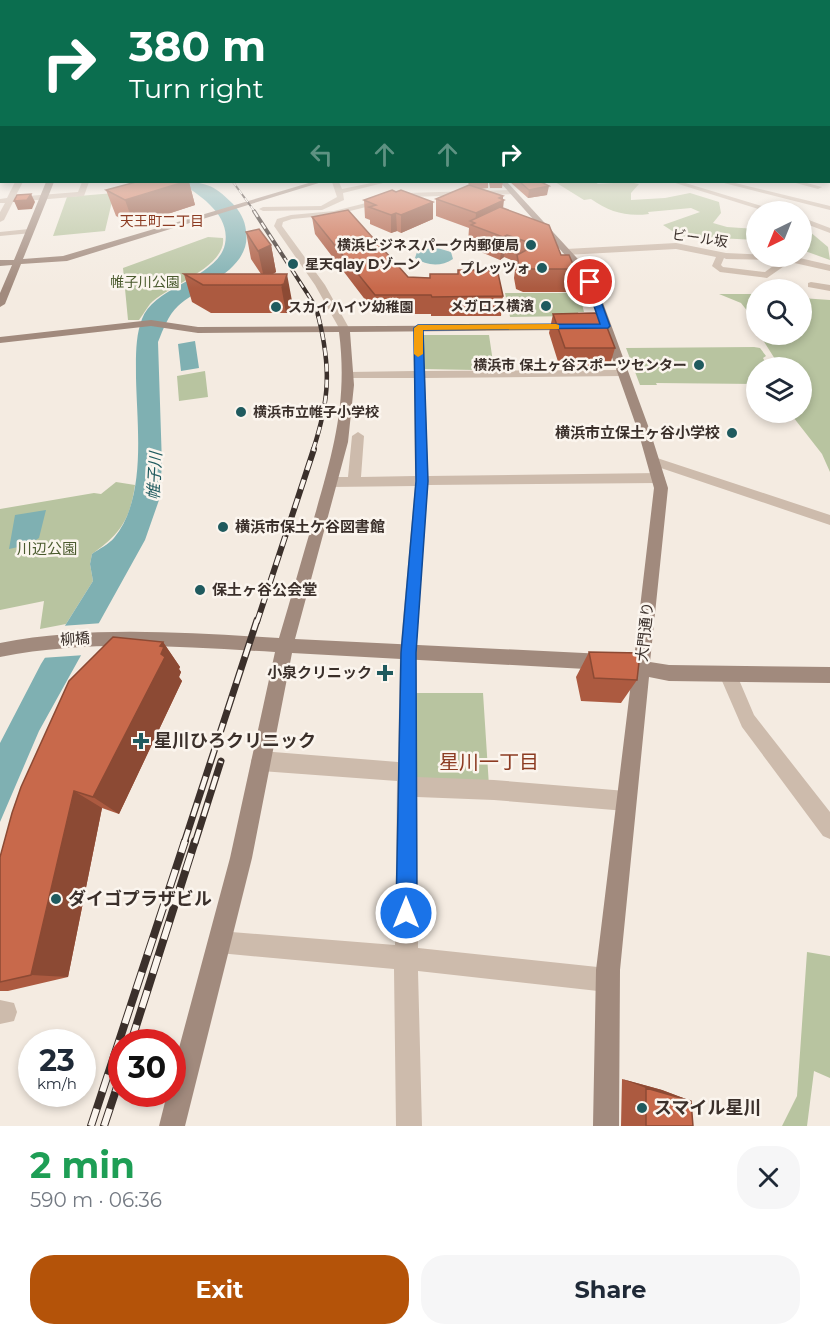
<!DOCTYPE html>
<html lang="en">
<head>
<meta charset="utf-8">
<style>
  body { margin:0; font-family:Montserrat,"Noto Sans JP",sans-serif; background:#f6f6f7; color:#1f2937; height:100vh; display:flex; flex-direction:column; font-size:22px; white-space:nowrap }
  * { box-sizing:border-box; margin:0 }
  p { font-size:20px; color:#747a83 }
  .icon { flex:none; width:33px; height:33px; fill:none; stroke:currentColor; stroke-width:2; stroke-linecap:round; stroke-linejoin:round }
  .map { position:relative; height:1126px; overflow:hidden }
  .sheet { display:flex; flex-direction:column; background:#fff; flex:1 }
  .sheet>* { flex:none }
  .banner { position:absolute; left:0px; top:0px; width:831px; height:183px; box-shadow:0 3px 9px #0003; background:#0b6e4f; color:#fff; overflow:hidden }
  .needle { width:39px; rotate:223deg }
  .controls { position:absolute; left:746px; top:201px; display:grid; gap:12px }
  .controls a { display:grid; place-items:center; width:66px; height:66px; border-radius:50%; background:#fff; box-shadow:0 3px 9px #0003; font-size:30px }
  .speed { position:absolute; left:18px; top:1029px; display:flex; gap:12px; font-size:30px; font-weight:700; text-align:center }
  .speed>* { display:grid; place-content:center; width:78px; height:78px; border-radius:50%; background:#fff; box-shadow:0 3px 9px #0003; line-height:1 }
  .speed small { font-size:15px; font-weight:400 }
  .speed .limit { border:9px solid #d22; background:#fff; color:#111 }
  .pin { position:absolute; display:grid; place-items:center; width:51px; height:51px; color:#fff; margin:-26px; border:3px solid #fff; border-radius:50%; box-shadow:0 2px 6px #0007 }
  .me { position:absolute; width:66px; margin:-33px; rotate:0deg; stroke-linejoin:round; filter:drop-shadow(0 0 4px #0008) }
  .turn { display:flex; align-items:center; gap:21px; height:126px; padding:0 30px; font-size:27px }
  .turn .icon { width:78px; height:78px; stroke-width:2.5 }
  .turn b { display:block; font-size:42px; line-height:51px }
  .lanes { display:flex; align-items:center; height:57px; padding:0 30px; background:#0003; justify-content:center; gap:30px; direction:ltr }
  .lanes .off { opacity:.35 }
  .round { display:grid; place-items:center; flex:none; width:63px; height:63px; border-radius:24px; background:#f6f6f7 }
  .head { display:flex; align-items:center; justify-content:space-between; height:102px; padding:0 30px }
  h1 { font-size:36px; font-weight:700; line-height:45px; color:#1e9e55 }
  .cta { display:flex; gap:12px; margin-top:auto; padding:12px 30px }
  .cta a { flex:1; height:69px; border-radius:24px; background:#b45309; color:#fff; font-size:24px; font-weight:700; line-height:69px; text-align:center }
  .cta a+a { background:#f6f6f7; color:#1f2937 }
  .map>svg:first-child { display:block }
  .green { fill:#b8c4a0 }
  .water { fill:#7fb0b2 }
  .pier { fill:#f4ebe1 }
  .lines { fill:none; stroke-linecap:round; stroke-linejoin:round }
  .street { fill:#cdbbac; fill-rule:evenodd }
  .secondary { fill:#a18a7d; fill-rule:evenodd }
  .rail-far5-casing { stroke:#3b302b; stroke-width:2 }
  .rail-far4-casing { stroke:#3b302b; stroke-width:4 }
  .rail-far3-casing { stroke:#3b302b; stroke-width:4.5 }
  .rail-far2-casing { stroke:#3b302b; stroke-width:6 }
  .rail-far1-casing { stroke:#3b302b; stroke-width:7 }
  .rail-casing { stroke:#3b302b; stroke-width:8 }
  .rail-far5 { stroke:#fbf5ee; stroke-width:1.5; stroke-dasharray:5; stroke-linecap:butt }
  .rail-far4 { stroke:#fbf5ee; stroke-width:2; stroke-dasharray:7; stroke-linecap:butt }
  .rail-far3 { stroke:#fbf5ee; stroke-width:3; stroke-dasharray:8; stroke-linecap:butt }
  .rail-far2 { stroke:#fbf5ee; stroke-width:4; stroke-dasharray:10; stroke-linecap:butt }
  .rail-far1 { stroke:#fbf5ee; stroke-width:4.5; stroke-dasharray:14; stroke-linecap:butt }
  .rail { stroke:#fbf5ee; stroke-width:6; stroke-dasharray:18; stroke-linecap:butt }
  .wall { fill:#ac5a40 }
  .shaded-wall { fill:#8c4a34 }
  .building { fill:#c8694b; stroke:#8c4a34; stroke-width:1.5 }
  .route { fill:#1a73e8; stroke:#114b97; stroke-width:1.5 }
  .slow { fill:#f59e0b }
  .poi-dot { fill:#1f5a5e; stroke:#fbf5ee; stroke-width:2 }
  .labels { text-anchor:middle; stroke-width:5; stroke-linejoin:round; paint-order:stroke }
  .far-neighbourhood-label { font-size:14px; fill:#8c3b22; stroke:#fbf5ee }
  .far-street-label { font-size:14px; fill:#3b302b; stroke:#fbf5ee }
  .far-poi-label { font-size:14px; font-weight:bold; fill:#3b302b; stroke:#fbf5ee; text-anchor:end }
  .far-park-label { font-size:14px; fill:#4a5a2e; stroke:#fbf5ee }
  .poi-label { font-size:15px; font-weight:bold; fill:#3b302b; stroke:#fbf5ee; text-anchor:end }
  .park-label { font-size:15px; fill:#4a5a2e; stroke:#fbf5ee }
  .street-label { font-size:15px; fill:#3b302b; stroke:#fbf5ee }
  .water-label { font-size:16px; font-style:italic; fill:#1f5a5e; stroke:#fbf5ee }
  .near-poi-label { font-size:18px; font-weight:bold; fill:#3b302b; stroke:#fbf5ee; text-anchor:start }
  .near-neighbourhood-label { font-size:20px; fill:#8c3b22; stroke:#fbf5ee }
</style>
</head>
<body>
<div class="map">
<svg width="830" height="1126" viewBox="0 0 830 1126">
  <rect width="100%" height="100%" fill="#f4ebe1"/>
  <path class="green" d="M555,182H595L598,184L629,182L639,184L631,193V200L665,198L690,193L719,202L721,213L713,223L727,227L756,229V240L680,236L663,225L700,212L691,208L648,212L649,214C626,217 610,212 591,199L584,200Z
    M114,193L105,231L53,236L67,197Z
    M801,228L809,231L828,247L830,260L805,251L801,242Z
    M208,237L223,238C227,267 167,286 150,304C146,309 143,315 139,320H128L123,268Z
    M505,293H570L572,296L581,300L584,312H578L579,315L572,316L510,317Z
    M719,294H756V322L741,303Z
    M801,298L830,300V472L822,454L790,413L801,412V368L780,367L761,337L763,335L801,334Z
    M422,335H489L493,362L474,363V370L423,369Z
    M754,347L760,348L766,356L763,358L768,367L756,368V384L656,383L657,385H640L626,348Z
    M205,371L208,397L179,401L177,376Z
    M116,482L135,485C130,520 120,534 92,554L90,564L93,581L66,624L40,629L44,601L0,610V509L94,493L101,494Z
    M414,693H483L489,786L413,783Z
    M807,952L830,956V1078L814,1071L807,1126H782L797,1096Z"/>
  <path class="water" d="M179,182C205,182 213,184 232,203C240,211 245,220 246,231C252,269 201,285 178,306C168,315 163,330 158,342L162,465L159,500L145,540L39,731L0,822V743L41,664L93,581L90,564L92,554C99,549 109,544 114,538C147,498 137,427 136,378C136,359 135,337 142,319C154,286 218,278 225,244C231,215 200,195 179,182Z
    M434,247L451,252L453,259C441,267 427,266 415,258L417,252Z
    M195,341L199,368L181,371L178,344Z
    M46,510L39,538L28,545L9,549L15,515Z"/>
  <path class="pier" d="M103,623L85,655L41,658L61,626Z"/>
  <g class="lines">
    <path class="street" d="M0,138L2,139V150L0,149Z
      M0,177H2V182H0Z
      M15,182H23L15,197L78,192L82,182H89L84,196L13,202L4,220L0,222V212L5,203H0V199L7,198Z
      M332,182H339L342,189L376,182H387L343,193L344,200L322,210L263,211L259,209L263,207L321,206L337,197Z
      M672,182H682L781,212H768Z
      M720,182H731L830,206V210Z
      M792,182H803L822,187L818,189Z
      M512,190L515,194L406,197L334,215L292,219L283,222L282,226L325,285L349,328L344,331L339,328L315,285L274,226L277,219L291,215L334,211L406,193Z
      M801,217L830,228V233L801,222Z
      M29,229L33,231L32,233L0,236V232Z
      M676,243L726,253L791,256L830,265V271L790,262L767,278L720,272L712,266L716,257L676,249L566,255L562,252L566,249ZM724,258L726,259L781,260L765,272L723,267L721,265Z
      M811,282L830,285V291L808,287V283Z
      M418,325L423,328L425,371L622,370L628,373L622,376L425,378L428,476L658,473L665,478L658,483L428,485L416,653L417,777L494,780L626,791L633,794L636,801L633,808L626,811L494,800L417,797L418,948L607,968L615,972L619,980L615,988L607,992L418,971L422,1126H396L394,969L219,953L211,950L208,942L211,934L219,931L395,945L397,781L261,771L254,768L251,761L254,754L261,751L398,762L400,653L415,486L331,487L324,482L331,477H348L352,436L358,432L364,436L361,477L415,476L414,378H349L343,375L349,372L414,371L413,328Z
      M654,457L830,515V525L649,464L648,461Z
      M728,666L734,668L754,715L830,812V839L823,836L742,727L719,674L722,668Z
      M0,1000L14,1003L17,1012L14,1021L0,1024Z"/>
    <path class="secondary" d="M0,132H2V136H0Z
      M46,182H54L23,259L63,256L312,182H322L67,261L21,264L5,304L0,307V293L12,265L0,266V260H14Z
      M500,182H507L588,270L595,281L650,431L668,488L650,662L669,665L830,667V683L669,681L649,677L620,970L619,1126H593L596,970L632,674L628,672L625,667L628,662L634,659L654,488L638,431L585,281L581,273Z
      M151,320L198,327L573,325L574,327L569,330L350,332L354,385L348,442L295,639L604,654L610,657L613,662L610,667L604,670L292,653L252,858L185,1126H159L167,1094H172V1074L230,858L275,652C183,647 92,639 0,657V643C93,625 185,633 279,638C291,598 302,558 314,518C333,452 348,402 339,332L198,333L151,326L0,343V337Z"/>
    <defs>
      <path id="rail-far5" d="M233,182L255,212"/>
      <path id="rail-far4" d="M254,211L316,307L318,316"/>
      <path id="rail-far3" d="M313,450C330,399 331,367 318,315"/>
      <path id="rail-far2" d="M257,622L314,449"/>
      <path id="rail-far1" d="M184,843L257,620
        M195,843L221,761"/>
      <path id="rail" d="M131,1042L195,841
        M91,1126L185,841
        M104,1126L122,1072"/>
    </defs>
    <use href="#rail-far5" class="rail-far5-casing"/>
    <use href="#rail-far4" class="rail-far4-casing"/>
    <use href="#rail-far3" class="rail-far3-casing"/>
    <use href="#rail-far2" class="rail-far2-casing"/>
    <use href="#rail-far1" class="rail-far1-casing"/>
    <use href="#rail" class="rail-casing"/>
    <use href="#rail-far5" class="rail-far5"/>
    <use href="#rail-far4" class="rail-far4"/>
    <use href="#rail-far3" class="rail-far3"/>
    <use href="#rail-far2" class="rail-far2"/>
    <use href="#rail-far1" class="rail-far1"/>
    <use href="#rail" class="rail"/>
  </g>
  <path class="wall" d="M136,182H189L195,205L134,225L116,216L106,190Z
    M467,182H488V188L480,189L503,199V209L561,255L575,269L570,292H523L516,289L514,278L516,262L504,257L500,260L469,247V243H468L469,228L436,216V199L470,185Z
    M489,182H503L502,188H490Z
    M510,182H541L547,195L528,198Z
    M364,200L433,202V219L401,233L397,231L391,233L370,224V220L365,218Z
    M312,217L408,277L430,278L458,274V270L492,274L503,296L501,316H431V314H376L315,234Z
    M246,232L271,245L276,272L273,274L292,301L290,312L286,313H211L192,302L184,274H261L251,259Z
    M553,314L615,348L609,368H560L549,333Z
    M163,642L180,667L179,669L181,672L179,677L182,681L119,814L102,808L68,977L8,991H0V857Z
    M589,652L637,680L621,703L581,701L576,677Z
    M622,1079L662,1090L691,1101L693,1126H621Z"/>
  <path class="shaded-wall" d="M184,182H189L195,205L134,225L125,200Z
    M549,186L547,195L528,198L529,190Z
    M31,194L35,202L32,209L18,210L14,201Z
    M503,196V200H504L502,217L475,227L476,213Z
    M433,202V219L401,233V215Z
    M396,213L397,231L391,233V215Z
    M507,235L504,257L500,260L503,237Z
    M271,245L276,272L264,278L258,251Z
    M287,274L292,301L290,312L286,313L281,285Z
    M163,642L180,667L179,669L181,672L179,677L182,681L119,814L93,797L161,654L160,646Z
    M74,791L102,808L68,977L31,975Z
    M622,1079L662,1090L691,1101L646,1088Z"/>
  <path class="building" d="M136,182H184L125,200L106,190Z
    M520,182H541L549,186L529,190Z
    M469,185L503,196L499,198L504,200L476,213L436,199Z
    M392,190L396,192L401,190L433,202L401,215L396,213L391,215L369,207L376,205L364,200Z
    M31,194L27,200L14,201L17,195Z
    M500,207L549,225L561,255H569L575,269H527L519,266L517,255L536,245L507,235L503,237L471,225L475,223L470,221Z
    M348,210L408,277L430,278V274H458V270H480L484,268L491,271L492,274L498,273L503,296L432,297L431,295H375L312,217Z
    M259,229L271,245L258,251L246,232Z
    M184,274H287L284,284L281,285H203Z
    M595,313L603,317L615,348H565L553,314Z
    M113,637L163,642L160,646L164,647L161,654L165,657L93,797L74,791L31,975L0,982V857L12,813L21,787L69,681Z
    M589,652L640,653L637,680L594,678Z
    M646,1088L691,1101L693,1126H646Z"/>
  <linearGradient id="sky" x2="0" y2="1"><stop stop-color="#7eb2d2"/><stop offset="0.45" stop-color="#faf6f2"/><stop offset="1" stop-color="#faf6f2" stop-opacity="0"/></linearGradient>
  <rect width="830" height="288" fill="url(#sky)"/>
  <path class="route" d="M590,279L594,282L610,326L608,328L423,330L428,481L416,653L417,913L414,920L406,923L399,920L396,913L401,653L416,481L414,328L418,325L600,324L586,282Z"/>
  <path class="slow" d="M556,324L559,325V329L423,330V354L418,357L414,354V328L418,325Z"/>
  <g class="poi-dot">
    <circle cx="531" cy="245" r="6"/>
    <circle cx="293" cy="264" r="6"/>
    <circle cx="542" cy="268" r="6"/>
    <circle cx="546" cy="306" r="6"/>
    <circle cx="276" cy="307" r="6"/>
    <circle cx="699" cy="365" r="6"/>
    <circle cx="241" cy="412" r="6"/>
    <circle cx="732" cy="433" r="6"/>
    <circle cx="223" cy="527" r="6"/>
    <circle cx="200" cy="590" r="6"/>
    <path d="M382 664h6v6h6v6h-6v6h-6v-6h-6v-6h6z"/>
    <path d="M138 732h6v6h6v6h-6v6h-6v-6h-6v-6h6z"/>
    <circle cx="56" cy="899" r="6"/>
    <circle cx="642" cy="1108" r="6"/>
  </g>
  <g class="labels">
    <g class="far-neighbourhood-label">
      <text x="162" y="226">天王町二丁目</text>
    </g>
    <g class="far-street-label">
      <text transform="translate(700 238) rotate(8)" y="5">ビール坂</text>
    </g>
    <g class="far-poi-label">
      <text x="519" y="250">横浜ビジネスパーク内郵便局</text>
      <text x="305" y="269" text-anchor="start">星天qlay Dゾーン</text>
      <text x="530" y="273">プレッツォ</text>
      <text x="534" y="311">メガロス横濱</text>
      <text x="288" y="312" text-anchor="start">スカイハイツ幼稚園</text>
      <text x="687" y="370">横浜市 保土ヶ谷スポーツセンター</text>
      <text x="253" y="417" text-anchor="start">横浜市立帷子小学校</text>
    </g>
    <g class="far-park-label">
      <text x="145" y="287">帷子川公園</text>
    </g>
    <g class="poi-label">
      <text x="720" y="438">横浜市立保土ヶ谷小学校</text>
      <text x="235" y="532" text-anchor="start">横浜市保土ケ谷図書館</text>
      <text x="212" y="595" text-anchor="start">保土ヶ谷公会堂</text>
      <text x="372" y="678">小泉クリニック</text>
    </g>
    <g class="park-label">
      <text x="47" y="554">川辺公園</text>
    </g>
    <g class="street-label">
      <text transform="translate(645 632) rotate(-84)" y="5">大門通り</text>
      <text transform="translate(75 639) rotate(-4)" y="5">柳橋</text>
    </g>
    <g class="water-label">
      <text transform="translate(154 476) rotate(-87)" y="6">帷子川</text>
    </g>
    <g class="near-poi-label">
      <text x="154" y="747">星川ひろクリニック</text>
      <text x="68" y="905">ダイゴプラザビル</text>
      <text x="654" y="1114">スマイル星川</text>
    </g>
    <g class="near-neighbourhood-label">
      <text x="489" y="769">星川一丁目</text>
    </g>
  </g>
</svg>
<div class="controls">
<a><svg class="needle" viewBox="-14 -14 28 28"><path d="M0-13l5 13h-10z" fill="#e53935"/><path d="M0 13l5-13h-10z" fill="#747a83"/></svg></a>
<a><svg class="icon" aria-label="search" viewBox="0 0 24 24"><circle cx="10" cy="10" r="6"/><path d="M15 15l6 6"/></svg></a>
<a><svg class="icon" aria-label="layers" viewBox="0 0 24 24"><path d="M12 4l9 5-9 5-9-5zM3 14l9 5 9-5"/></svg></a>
</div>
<div class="speed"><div>23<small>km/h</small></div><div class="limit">30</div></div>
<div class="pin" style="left:590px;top:282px;background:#d93025"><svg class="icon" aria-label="arrive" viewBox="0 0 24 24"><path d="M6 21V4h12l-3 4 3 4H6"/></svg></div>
<svg class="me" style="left:406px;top:913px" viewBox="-20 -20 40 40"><circle r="17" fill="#1a73e8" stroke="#fff" stroke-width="3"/><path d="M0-11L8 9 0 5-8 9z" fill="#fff"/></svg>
<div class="banner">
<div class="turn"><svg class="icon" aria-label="right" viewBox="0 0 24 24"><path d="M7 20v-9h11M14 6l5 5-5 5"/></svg><div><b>380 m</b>Turn right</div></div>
<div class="lanes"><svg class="icon off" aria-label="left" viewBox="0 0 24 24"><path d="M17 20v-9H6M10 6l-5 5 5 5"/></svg><svg class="icon off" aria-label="ahead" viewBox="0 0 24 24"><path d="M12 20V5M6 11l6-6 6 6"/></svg><svg class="icon off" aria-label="ahead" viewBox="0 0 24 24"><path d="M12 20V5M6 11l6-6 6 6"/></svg><svg class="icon" aria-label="right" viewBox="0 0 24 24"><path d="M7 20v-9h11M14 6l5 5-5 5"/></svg></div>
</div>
</div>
<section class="sheet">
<div class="head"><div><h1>2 min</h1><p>590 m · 06:36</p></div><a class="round"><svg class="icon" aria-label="close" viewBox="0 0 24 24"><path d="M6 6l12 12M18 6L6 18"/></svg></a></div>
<div class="cta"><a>Exit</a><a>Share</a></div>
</section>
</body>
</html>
